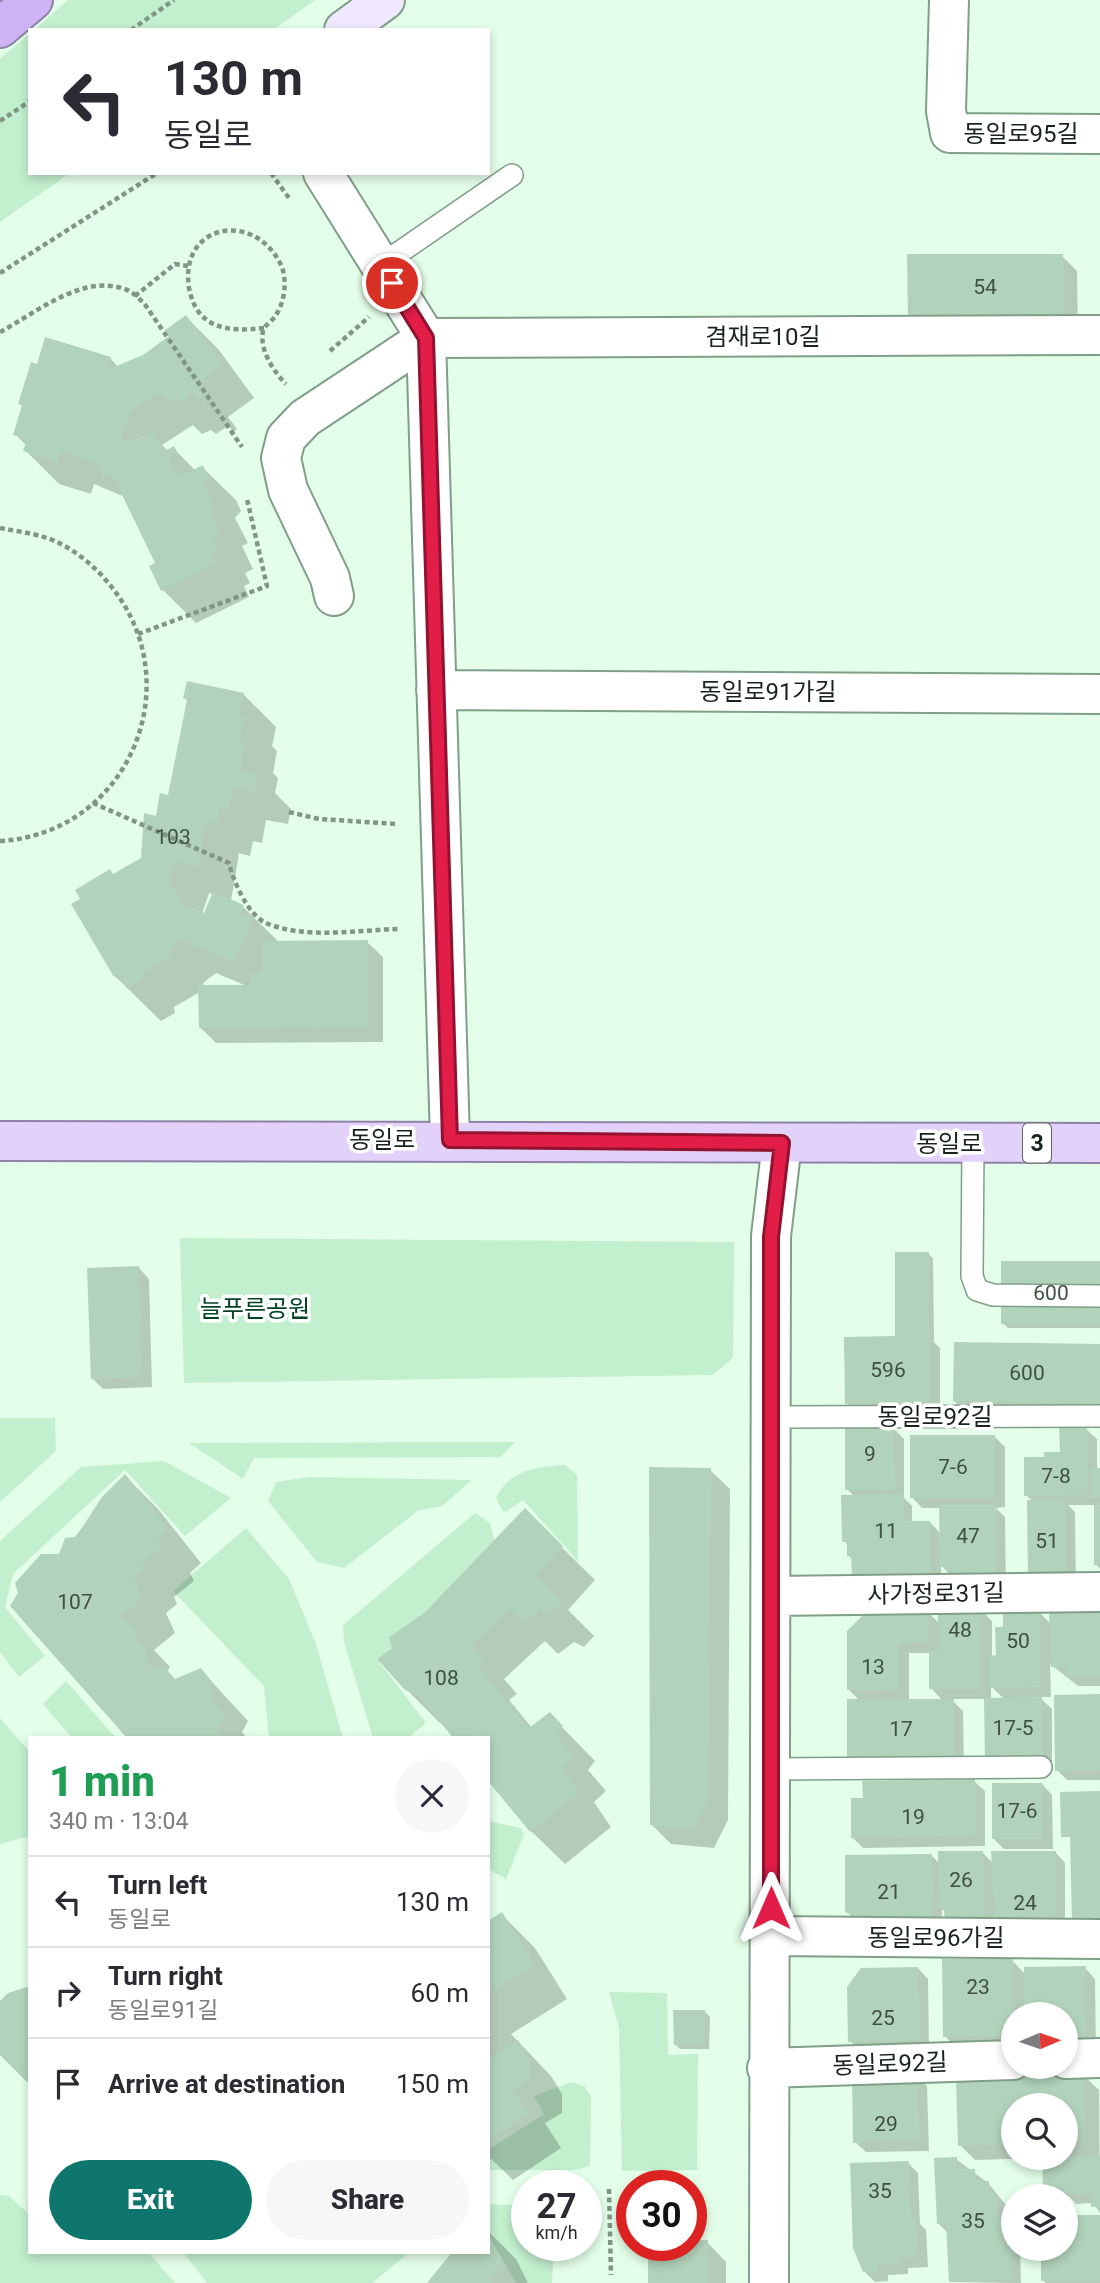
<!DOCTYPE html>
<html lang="en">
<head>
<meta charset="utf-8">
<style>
  body { margin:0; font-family:Roboto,"Noto Sans KR",sans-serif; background:#f7f7f7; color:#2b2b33; height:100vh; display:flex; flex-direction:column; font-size:26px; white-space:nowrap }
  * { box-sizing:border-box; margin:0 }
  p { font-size:23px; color:#7c7c81 }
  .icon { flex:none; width:38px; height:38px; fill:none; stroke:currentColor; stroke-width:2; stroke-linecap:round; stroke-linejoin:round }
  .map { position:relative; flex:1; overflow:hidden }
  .side { position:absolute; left:28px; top:1736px; width:462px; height:518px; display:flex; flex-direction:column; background:#fff; border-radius:0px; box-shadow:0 4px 10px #0003 }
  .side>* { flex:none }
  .guide { position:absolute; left:28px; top:28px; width:462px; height:147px; border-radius:0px; box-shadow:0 4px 10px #0003; background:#fff; color:#2b2b33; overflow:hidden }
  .needle { width:46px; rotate:88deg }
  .buttons { position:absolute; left:1001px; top:2002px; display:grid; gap:14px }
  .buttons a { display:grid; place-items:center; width:77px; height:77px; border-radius:50%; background:#fff; box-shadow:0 4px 10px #0003; font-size:35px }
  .speed { position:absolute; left:511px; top:2170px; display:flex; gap:14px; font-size:35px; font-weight:700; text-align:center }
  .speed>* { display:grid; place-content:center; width:91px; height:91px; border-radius:50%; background:#fff; box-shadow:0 4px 10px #0003; line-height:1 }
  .speed small { font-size:18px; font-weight:400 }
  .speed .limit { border:10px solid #d22; background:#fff; color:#111 }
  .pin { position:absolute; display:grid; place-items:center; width:60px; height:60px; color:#fff; margin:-30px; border:4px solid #fff; border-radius:50%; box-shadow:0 2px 7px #0007 }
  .me { position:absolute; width:77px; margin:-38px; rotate:0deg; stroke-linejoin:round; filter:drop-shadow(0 0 5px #0008) }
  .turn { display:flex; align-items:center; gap:24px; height:147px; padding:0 21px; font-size:32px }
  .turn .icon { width:91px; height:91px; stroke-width:2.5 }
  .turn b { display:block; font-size:49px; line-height:60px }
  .round { display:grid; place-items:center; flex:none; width:74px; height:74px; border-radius:37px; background:#f7f7f7 }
  .head { display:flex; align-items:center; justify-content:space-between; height:119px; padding:0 21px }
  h1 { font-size:42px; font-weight:800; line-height:52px; color:#1e9e55 }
  .button { display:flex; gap:14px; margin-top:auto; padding:14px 21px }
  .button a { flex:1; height:80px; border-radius:42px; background:#0f766e; color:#fff; font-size:28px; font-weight:800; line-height:80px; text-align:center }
  .button a+a { background:#f7f7f7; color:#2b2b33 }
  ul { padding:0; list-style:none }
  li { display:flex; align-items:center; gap:21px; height:91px; padding:0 21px; border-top:2px solid #e1e1e2 }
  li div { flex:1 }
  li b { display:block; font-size:26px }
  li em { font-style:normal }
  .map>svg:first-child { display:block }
  .green { fill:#c2efce }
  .shadow { fill:#0003; fill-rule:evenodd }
  .building { fill:#b2d3bb }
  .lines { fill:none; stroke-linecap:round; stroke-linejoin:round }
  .lane-casing { stroke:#809f88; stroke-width:24 }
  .street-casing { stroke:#809f88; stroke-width:42 }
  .secondary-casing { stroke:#809f88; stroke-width:42 }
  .primary-casing { stroke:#8e82a9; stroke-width:42 }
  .highway-casing { stroke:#8e82a9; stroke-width:42 }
  .path { stroke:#819586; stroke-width:4.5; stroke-dasharray:5 3.5; stroke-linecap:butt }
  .lane { stroke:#fff; stroke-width:21 }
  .street { stroke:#fff; stroke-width:38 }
  .secondary { stroke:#f0e8fc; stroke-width:38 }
  .primary { stroke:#e2d2f9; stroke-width:38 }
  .highway { stroke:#ceb4f5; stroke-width:38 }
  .route-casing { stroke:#92132f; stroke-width:18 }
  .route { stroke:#e11d48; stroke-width:12 }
  .labels { text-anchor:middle; stroke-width:7; stroke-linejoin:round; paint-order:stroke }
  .number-label { font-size:21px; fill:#3e5043 }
  .shield { fill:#fff; stroke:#5d665f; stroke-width:2 }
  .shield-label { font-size:23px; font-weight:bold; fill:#17241b }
  .street-label { font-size:24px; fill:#17241b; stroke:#fff }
  .park-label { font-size:24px; fill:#024421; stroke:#fff }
</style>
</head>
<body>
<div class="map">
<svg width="1100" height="2283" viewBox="0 0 1100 2283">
  <rect width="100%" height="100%" fill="#e3fee9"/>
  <path class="green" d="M68,0H315L273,30H34Z
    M30,33V173H70L0,222V59Z
    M180,1238L734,1242L733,1358L713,1375L184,1383Z
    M0,1418H55L56,1451L0,1502Z
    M515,1442L501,1457L254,1458L243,1479L189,1443Z
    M164,1461L231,1498L185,1536L125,1470L13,1574L5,1607L45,1656L19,1677L0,1652V1541L81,1467Z
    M565,1465L577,1475L578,1561L523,1500L506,1512L502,1510L496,1498C510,1469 538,1467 565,1465Z
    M310,1477L472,1480L442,1506L419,1510L344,1568L317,1562L268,1501L276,1482Z
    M475,1513L490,1523L494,1540L424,1613L389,1637L392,1648L377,1659L426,1723L408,1738H373L344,1642L343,1625Z
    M246,1528L289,1579L316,1644L343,1738H269L264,1686L173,1591Z
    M66,1681L116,1738H72L43,1704Z
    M0,1718L30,1752V1836L0,1844Z
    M488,1821L521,1828L524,1835L506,1879L488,1869Z
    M609,1992L667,1993L668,2055L698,2054L697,2170L622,2171L619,2028Z
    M572,2082L585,2087L591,2096L590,2166L575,2170H488V2150L544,2114L534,2096Z
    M0,2195L9,2196L30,2215V2252H148L175,2283H0Z
    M488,2204L527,2206V2245H554L552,2283H516L488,2234Z
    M183,2252H410L372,2283H207Z"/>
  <path class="shadow" d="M909,255L1062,256L1077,271L1078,335Z
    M186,317L219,350L254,398L228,417L237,429L234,432L228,426L216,434L211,430L202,434L193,425L162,445L168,451L173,448L195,470L202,467L236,500L241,511L235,518L248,543L242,546L253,569L245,573L250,583L244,586L249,597L196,623L163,590L158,563L125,497L94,484L91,494L59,484L25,450L27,446L15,434L23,407L20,403L38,366L110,358L118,367L144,356L171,336Z
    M243,694L276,727L272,746L277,751L273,773L278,778L275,793L291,809L288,824L266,820L262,843L253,841L250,856L239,853L231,901L243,907L277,940L275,942H367L383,957V1042L216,1043L200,1027V992L174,1007L175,1013L161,1021L115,976L114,875L143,859L157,818L170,797ZM209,893L213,895L205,915L202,914ZM216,973L249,987H204L203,983Z
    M928,1254L933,1258L934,1342L940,1348V1412L858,1413L847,1403L899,1338Z
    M1100,1263V1328H1008L1003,1323Z
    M139,1268L149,1279L152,1387L103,1389L92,1378Z
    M1100,1346V1418L970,1416L954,1401Z
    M894,1429L904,1439V1498L912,1506V1523L930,1522L941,1534V1508H922L912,1497L995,1437L1005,1447V1507L996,1508L1005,1517L1006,1587L952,1577L941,1565V1588L853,1560L849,1556V1546L844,1541L855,1497L847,1489Z
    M1086,1429L1097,1439V1470H1100V1569L1096,1564V1505H1068L1075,1512L1076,1590L1040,1591L1033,1502L1026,1495L1046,1459L1061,1453Z
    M710,1470L730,1489L728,1820L714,1848L671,1844L651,1824Z
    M125,1476L158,1509L201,1563L190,1573L194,1581L174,1597L177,1604L166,1613L175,1633L154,1650L170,1667L167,1672L176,1681L201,1670L248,1721L242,1732L247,1738H129L60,1555Z
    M525,1511L595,1580L568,1610L594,1636L584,1647L574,1642L558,1654L545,1641L504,1679L517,1694L509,1700L532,1728L549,1714L595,1761L588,1770L606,1791L594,1802L611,1827L565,1864L531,1831L488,1778V1738L440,1723L406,1689L394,1649Z
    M926,1610L940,1624L982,1611L992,1621V1657H997L1005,1629L1039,1612L1051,1624L1100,1610V1686H1078L1050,1664L1051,1697H1039L1052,1709V1769L997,1770L986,1699H951L963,1711L964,1769L860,1701L849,1690ZM909,1653H931V1688L943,1701H909ZM991,1686L1004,1699H991Z
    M1100,1696V1780H1067L1057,1770Z
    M974,1781L985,1791V1846L863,1848L852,1837L864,1800Z
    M1042,1784L1052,1795L1053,1849H1004L994,1839Z
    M982,1852L994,1864L1055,1852L1065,1863V1936L946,1913L942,1909V1935L876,1936L932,1856L940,1864Z
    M502,1915L535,1948L567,1999L511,2034L551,2076L562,2094V2113L545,2123L561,2148L513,2180L488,2156V1923Z
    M1012,1960L1025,1974L1085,1968L1095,1979L1096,2050H1066V2014H1013V2046L955,2047L945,2036Z
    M918,1968L928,1979L929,2050L860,2051L850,2041Z
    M705,2012L710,2017L709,2049H680L675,2044Z
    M1083,2075L1099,2090L1100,2213L1093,2203L1076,2204L1069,2196H1054L1044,2186V2158L975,2160L960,2145L958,2080ZM1013,2105H1066V2158H1013Z
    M917,2076L927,2086L929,2151L866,2152L855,2142Z
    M956,2159L988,2183L1006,2205L1007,2219L1013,2224V2249H1020L1021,2283L950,2282L948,2233L938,2223Z
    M908,2163L918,2173L920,2224L926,2230L928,2267L908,2268V2274L888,2275V2281L875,2282L864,2271Z
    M1100,2216V2283H1046L1043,2280V2249H1066V2217Z
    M488,2231L516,2259L528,2283H429L488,2252Z
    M707,2242L726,2262V2283H649L691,2245Z"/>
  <path class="building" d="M907,254H1063V321H908Z
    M186,315L222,364L197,383L205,395L199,400L194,393L182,402L177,398L168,401L158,393L130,412L122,439L128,443L152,432L165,451L174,446L177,452L168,457L178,477L203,465L208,476L203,483L216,509L210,512L221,535L213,539L218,549L212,552L217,563L161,591L149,566L155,563L112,474L103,477L96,463L61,452L58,462L23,451L27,439L13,435L22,405L18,404L31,362L37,364L45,337L111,357L107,370L143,355L169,336L165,330Z
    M187,681L244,693L239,715L245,716L240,742L246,743L240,770L258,774L255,792L233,788L229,810L220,809L217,823L206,821L198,868L176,861L169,882L185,905L204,913L213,892L244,905L240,914L253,919L234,963L182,940L170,949L172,956L141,974L142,979L127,989L118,974L114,977L71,904L80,899L75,890L110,869L113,874L141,858L144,813L156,816L160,793L168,795L187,700L183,698Z
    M368,940V1027L199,1028L198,985H250L249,973H261V941Z
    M895,1252H929L930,1403L845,1404L844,1337L895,1336Z
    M1001,1261H1100V1324H1001Z
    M139,1266L142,1377L91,1379L87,1268Z
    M954,1342L1100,1344V1404L953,1401Z
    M845,1427H894L895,1490H845Z
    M1059,1427H1087V1495L1024,1496V1457H1044V1452H1060Z
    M910,1435H995V1498H910Z
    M649,1467L711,1468L709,1799L694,1829L650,1825Z
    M1091,1468H1100V1497H1091Z
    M125,1474L169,1529L158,1539L162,1547L142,1563L145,1570L134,1579L142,1599L122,1616L138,1632L134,1639L145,1647L149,1667L166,1669L175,1679L201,1668L216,1687L210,1698L226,1716L216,1729L222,1738H127L10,1606L18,1593L15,1583L41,1554H59L65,1538L76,1537L102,1497Z
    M903,1494V1521H930L931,1578L852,1579L851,1556H847V1542H842L841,1495Z
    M1027,1500H1065L1067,1581H1028Z
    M939,1505H996V1577L959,1578V1572H947V1567H940Z
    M1094,1505H1100V1565H1094Z
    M525,1508L563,1546L536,1575L562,1602L549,1615L539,1610L523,1622L510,1609L472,1645L485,1660L478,1666L529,1728L550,1712L563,1726L556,1736L574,1757L562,1768L579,1793L530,1832L488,1781V1738H453L419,1696L405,1690L377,1659L392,1648L389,1637L424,1613Z
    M870,1608L927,1609V1643H899V1691L847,1690V1631Z
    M1100,1608V1676L1066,1677V1666L1051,1667L1049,1610Z
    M938,1609H982V1689H929V1651H938Z
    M1003,1610H1040L1041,1687L990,1688V1656L996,1655L995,1627H1003Z
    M1100,1694V1770L1055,1771L1054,1695Z
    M1042,1697L1043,1759L985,1760L984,1698Z
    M847,1699H954L955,1759L847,1760Z
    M975,1779V1836L851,1838V1798H863L862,1781Z
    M992,1783H1042L1043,1839H992Z
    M1100,1791V1922L1072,1923L1070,1837H1061L1060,1792Z
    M938,1851H983L984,1927H945L944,1909L939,1908Z
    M991,1851H1056V1926H995Z
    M932,1854L933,1926H864L845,1911V1855Z
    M502,1912L535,1965L488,1994V1921Z
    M942,1959H1013V2036L943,2037Z
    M1086,1966V2040H1066V2014H1024V1967Z
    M918,1967L920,2040L848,2042L847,1987L861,1968Z
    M30,1986V2085L0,2055V2001L8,1993Z
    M673,2010H705V2045H674Z
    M518,2040L529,2059L530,2079L513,2090L529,2114L488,2141V2050L493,2057Z
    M1084,2073L1086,2141L1066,2142V2105H1013V2144L958,2146L956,2078Z
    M918,2074L919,2141L853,2143L852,2075Z
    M1100,2156V2206L1091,2207V2194H1064V2187H1043L1042,2158Z
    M957,2157V2169H975L976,2181H989V2193H997L998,2218L1009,2217L1012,2280L949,2282L946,2224H937L934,2158Z
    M909,2161L911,2218H917L918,2257L898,2258L899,2264L878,2265V2272H863L853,2248L850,2163Z
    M1066,2215H1100V2281H1041V2249H1066Z
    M488,2234L505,2267L492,2277L493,2283H427L452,2252H488Z
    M691,2240H708V2283H648V2245H691Z"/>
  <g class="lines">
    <defs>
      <path id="lane" d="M381,265L512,175
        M973,1144L972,1276L977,1290L993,1295L1100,1296
        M770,1417L1100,1416
        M771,1769L1041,1767"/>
      <path id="street" d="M949,0L946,111L950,133L1100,134
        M323,173L426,338L450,1140
        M334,596L330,578L288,490L281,458L286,438L305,418L426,338L1100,335
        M436,690L1100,694
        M772,1596L1100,1592
        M771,1936L1100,1939
        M1066,2059L1100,2058
        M767,2068L1013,2060
        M769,2283L771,1236L782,1143"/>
      <path id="secondary" d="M344,30L385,0"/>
      <path id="primary" d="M0,1141L1100,1143"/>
      <path id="highway" d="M0,28L33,0"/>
    </defs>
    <use href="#lane" class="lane-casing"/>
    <use href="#street" class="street-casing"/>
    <use href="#secondary" class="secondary-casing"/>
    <use href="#primary" class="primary-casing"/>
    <use href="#highway" class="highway-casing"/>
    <path class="path" d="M131,30L174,0
      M0,121L30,101
      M271,173L289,198
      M0,273L157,173
      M135,296L175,264L188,266
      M264,328C229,332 197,330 189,288C179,224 253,210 280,263C288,278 285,301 276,315C273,321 265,324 263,331C259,350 274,372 286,384
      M0,332C36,313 84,272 127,290C133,292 139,299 144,303L242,447
      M330,351L369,317
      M0,528C15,531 32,533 47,538C71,546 95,566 110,585C192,684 128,834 0,841
      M138,634L267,586L247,499
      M93,803L229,863C233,880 247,913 264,922C302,940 357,930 398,929
      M289,812L319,819L397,824
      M609,2189L611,2275"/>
    <use href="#lane" class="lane"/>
    <use href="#street" class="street"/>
    <use href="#secondary" class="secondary"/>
    <use href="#primary" class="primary"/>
    <use href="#highway" class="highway"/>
  </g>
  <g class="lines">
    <defs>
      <path id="route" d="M392,283L426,338L450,1140L782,1143L771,1237V1908"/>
    </defs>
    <use href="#route" class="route-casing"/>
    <use href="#route" class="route"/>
  </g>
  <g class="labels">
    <g class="number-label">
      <text x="985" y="294">54</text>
      <text x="173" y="844">103</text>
      <text x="1051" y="1300">600</text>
      <text x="888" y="1377">596</text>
      <text x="1027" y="1380">600</text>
      <text x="870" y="1461">9</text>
      <text x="953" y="1474">7-6</text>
      <text x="1056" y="1483">7-8</text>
      <text x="886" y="1538">11</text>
      <text x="968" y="1543">47</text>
      <text x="1047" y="1548">51</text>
      <text x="75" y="1609">107</text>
      <text x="960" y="1637">48</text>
      <text x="1018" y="1648">50</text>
      <text x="873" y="1674">13</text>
      <text x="441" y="1685">108</text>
      <text x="1013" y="1735">17-5</text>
      <text x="901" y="1736">17</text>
      <text x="1017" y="1818">17-6</text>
      <text x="913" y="1824">19</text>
      <text x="961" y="1887">26</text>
      <text x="889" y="1899">21</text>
      <text x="1025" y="1910">24</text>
      <text x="978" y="1994">23</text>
      <text x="883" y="2025">25</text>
      <text x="886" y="2131">29</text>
      <text x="880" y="2198">35</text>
      <text x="973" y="2228">35</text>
    </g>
    <rect class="shield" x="1023" y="1123.5" width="28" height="39" rx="5"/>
    <g class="shield-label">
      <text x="1037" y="1151">3</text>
    </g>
    <g class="street-label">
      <text x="1021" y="142">동일로95길</text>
      <text x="763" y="345">겸재로10길</text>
      <text x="768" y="700">동일로91가길</text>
      <text x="382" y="1148">동일로</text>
      <text x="949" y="1152">동일로</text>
      <text x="935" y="1425">동일로92길</text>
      <text transform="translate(936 1594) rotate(-1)" y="8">사가정로31길</text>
      <text x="936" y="1946">동일로96가길</text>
      <text transform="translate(890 2064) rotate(-2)" y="8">동일로92길</text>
    </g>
    <g class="park-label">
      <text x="255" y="1317">늘푸른공원</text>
    </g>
  </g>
</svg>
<div class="buttons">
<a><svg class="needle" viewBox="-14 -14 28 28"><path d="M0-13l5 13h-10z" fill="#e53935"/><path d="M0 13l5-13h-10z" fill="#7c7c81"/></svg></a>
<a><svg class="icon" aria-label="search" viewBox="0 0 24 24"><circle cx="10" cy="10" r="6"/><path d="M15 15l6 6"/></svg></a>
<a><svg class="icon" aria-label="layers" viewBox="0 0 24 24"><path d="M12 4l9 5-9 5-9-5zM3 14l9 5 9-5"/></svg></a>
</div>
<div class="speed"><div>27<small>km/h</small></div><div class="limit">30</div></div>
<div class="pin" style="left:392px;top:283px;background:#d93025"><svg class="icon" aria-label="arrive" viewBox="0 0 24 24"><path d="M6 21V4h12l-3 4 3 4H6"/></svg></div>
<svg class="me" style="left:771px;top:1908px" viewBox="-20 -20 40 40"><path d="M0-17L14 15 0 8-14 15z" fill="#e11d48" stroke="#fff" stroke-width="4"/></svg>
<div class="guide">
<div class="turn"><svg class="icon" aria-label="left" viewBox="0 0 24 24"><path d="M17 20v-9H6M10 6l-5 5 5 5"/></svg><div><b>130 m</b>동일로</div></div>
</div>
<section class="side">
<div class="head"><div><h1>1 min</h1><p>340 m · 13:04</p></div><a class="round"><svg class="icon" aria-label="close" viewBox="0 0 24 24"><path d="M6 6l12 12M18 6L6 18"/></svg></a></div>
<ul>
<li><svg class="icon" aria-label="left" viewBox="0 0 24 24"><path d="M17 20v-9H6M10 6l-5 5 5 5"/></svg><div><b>Turn left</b><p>동일로</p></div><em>130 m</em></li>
<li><svg class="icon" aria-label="right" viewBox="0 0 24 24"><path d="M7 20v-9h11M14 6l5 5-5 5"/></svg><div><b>Turn right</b><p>동일로91길</p></div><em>60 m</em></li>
<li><svg class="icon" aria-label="arrive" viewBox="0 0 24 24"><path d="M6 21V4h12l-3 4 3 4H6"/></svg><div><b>Arrive at destination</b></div><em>150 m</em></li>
</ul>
<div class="button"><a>Exit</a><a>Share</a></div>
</section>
</div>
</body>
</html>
